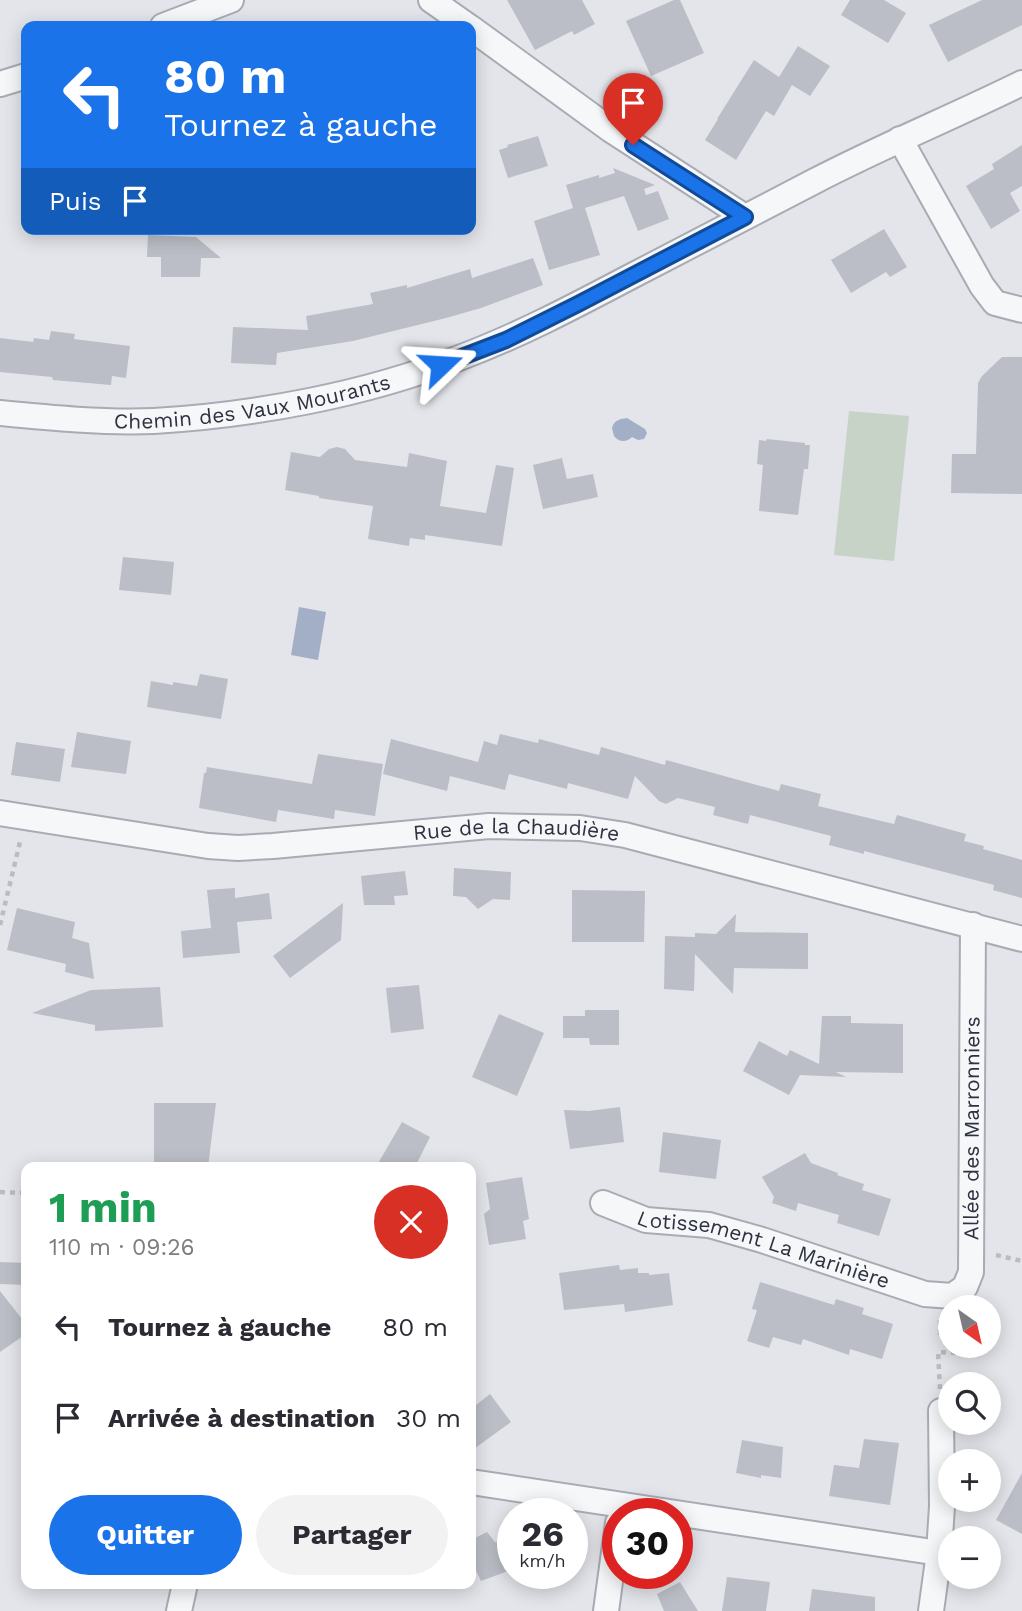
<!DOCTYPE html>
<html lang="fr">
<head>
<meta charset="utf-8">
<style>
  body { margin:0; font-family:"Work Sans",sans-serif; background:#f2f2f3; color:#2b2b33; height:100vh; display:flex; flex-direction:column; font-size:26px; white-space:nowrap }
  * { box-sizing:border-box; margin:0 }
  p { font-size:23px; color:#7c7c81 }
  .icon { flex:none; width:38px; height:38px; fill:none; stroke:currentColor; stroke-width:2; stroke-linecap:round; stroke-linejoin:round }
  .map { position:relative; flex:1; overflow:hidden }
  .drawer { position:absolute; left:21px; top:1162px; width:455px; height:427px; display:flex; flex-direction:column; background:#fff; border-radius:14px; box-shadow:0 4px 18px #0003 }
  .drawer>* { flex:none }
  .top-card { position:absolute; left:21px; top:21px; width:455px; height:214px; border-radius:14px; box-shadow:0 4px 18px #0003; background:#1a73e8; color:#fff; overflow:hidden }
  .needle { width:46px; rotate:146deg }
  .fabs { position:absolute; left:938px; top:1295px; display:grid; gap:14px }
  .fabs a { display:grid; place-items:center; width:63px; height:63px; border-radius:50%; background:#fff; box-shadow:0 4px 18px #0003; font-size:35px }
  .speed { position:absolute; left:497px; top:1498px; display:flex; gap:14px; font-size:35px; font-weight:700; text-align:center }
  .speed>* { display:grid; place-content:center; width:91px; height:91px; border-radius:50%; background:#fff; box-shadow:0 4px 18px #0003; line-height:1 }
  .speed small { font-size:18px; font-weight:400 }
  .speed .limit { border:10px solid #d22; background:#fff; color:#111 }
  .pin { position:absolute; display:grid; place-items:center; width:60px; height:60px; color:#fff; margin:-72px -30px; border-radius:50% 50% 50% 0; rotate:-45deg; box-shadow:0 0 7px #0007 }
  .pin .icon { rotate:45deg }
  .me { position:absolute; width:77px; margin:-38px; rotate:70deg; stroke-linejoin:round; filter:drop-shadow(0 0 5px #0008) }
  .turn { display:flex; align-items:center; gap:24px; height:147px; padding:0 28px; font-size:32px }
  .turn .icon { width:91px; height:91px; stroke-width:2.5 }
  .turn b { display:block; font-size:49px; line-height:60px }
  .then { display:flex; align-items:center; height:66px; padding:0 28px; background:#0003; gap:14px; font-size:26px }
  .round { display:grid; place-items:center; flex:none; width:74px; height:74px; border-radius:37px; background:#f2f2f3 }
  .headline { display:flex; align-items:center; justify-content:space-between; height:119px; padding:0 28px }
  h1 { font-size:42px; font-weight:700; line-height:52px; color:#1e9e55 }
  .cta { display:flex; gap:14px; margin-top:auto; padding:14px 28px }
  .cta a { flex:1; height:80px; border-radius:42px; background:#1a73e8; color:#fff; font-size:28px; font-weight:700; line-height:80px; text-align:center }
  .cta a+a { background:#f2f2f3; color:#2b2b33 }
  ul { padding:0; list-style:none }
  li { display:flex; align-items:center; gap:21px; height:91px; padding:0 28px }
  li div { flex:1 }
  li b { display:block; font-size:26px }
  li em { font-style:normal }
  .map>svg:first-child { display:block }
  .green { fill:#c7d3c6 }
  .water { fill:#a3afc6 }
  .building { fill:#bbbec6 }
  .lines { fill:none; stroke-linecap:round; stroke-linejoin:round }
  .minor-casing { stroke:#a9abb4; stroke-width:28 }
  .path { stroke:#babcc2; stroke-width:4.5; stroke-dasharray:5 5; stroke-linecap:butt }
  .minor { stroke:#f6f7f9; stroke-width:24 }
  .route-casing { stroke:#114b97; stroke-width:18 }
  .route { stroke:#1a73e8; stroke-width:12 }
  .labels { text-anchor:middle; stroke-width:6; stroke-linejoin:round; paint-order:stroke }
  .street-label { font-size:21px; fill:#2d3140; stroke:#f3f4f7 }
</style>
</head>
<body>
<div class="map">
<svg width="1022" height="1611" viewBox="0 0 1022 1611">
  <rect width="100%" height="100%" fill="#e4e5ea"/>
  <path class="green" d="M849,411L909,416L894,561L834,555Z"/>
  <path class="water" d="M627,418L645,429L647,433L644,439L638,440L632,437C626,443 619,442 614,436L612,428C614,420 620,419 627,418Z
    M299,607L326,612L318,660L291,655Z"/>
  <path class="building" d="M507,0H582L595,24L574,35L572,31L535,50Z
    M674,0H680L704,53L651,76L626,21Z
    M850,0H884L906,13L888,43L841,15Z
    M982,0H1022V25L948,62L929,25Z
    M798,46L830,66L810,96L792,85L774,116L766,111L736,160L705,140L718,119H717L754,60L779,77Z
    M538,136L548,166L508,178L499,150L508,147L507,145Z
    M1022,145V186L1010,193L1020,211L991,229L966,186L994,169L992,164Z
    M613,168L655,185L644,189L646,195L658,191L669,219L638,231L624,196L585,208L600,255L549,270L534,221L573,208L566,185L599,175V178L615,173Z
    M884,229L907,267L890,277L886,272L851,293L831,260Z
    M148,235L196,237L221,258H201L200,277H161V257H147Z
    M533,258L543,285L481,308L446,318L353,341L277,353L276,365L231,363L233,327L308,330L306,316L373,304L370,293L407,285V288L470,269L472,278Z
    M51,331L75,334L74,339L130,346L126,378L112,376L111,385L53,380L52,377L0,372V338L33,342L34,338L49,340Z
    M1002,357H1022V494L951,493L952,454H976L978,383L982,376Z
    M767,439L805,443V445H810L808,469H804L798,515L759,511L763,465L757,464L759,440L766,441Z
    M337,447L345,449L355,460L407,467L409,453L447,461L440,506L486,513L496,465L514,468L502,546L425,535V540L410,538L409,546L368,539L373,506L319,498V496L285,490L291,452L320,457L329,449Z
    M562,458L567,479L593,474L598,497L543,509L533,465Z
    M123,557L174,562L171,595L119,590Z
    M200,674L228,679L221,719L147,707L151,681L173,685V682L197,686Z
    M77,732L131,741L126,774L71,767Z
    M500,734L538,743L539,739L599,755L601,747L665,765L666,760L779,791L781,784L821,794L818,806L894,824L897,815L966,834L964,841L984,846L983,849L1022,860V898L993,890L994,885L864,851V854L829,845L831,836L750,815L748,824L713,815L715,807L678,798L666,804L659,801L635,776L628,799L568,783L567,789L509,774L505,790L450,776L447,791L383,774L391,739L478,762L484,741L497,745Z
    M16,742L65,749L60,782L11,775Z
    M318,754L383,764L375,816L335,810L334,819L278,810L276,822L199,808L204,773H206L207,767L312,784Z
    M454,868L511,872L510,900L493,899L478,909L466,897L453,896Z
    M405,871L408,895L394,896L395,905H364L361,876Z
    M235,888V898L269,893L272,919L237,922L240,953L183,958L181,931L211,928L207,890Z
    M572,890L645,891L644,942H572Z
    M343,903L341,940L290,978L273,956Z
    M17,908L75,922L72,938L89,943L94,979L65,972L66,964L7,950Z
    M736,914L735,932L808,933V969L734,968L733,994L695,954L694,991L664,989L665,936L695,937V933L716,934Z
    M419,985L424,1029L391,1033L386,988Z
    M160,987L163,1027L95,1031V1025L32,1013L91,990Z
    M585,1010H619V1045H590L589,1038H563V1016H585Z
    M499,1014L544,1033L517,1096L472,1077Z
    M822,1016H851V1023L903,1024V1073L836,1072L846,1077L800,1075L789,1095L743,1071L759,1041L787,1056L790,1050L819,1064Z
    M154,1103H216L208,1167H154Z
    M620,1107L624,1142L570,1149L564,1110L589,1111Z
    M402,1122L430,1137L415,1167H376Z
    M663,1132L721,1140L716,1179L659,1172Z
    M805,1153L811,1163L838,1173L837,1175L864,1184L862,1190L891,1199L879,1236L837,1223L839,1215L798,1203L796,1211L772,1203L774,1197L762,1177Z
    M522,1177L529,1219L523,1221L526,1239L489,1245L484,1214L490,1209L486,1183Z
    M0,1262L26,1263V1285L0,1284Z
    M619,1265L620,1270L638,1268V1273H649V1275L669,1273L673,1305L625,1312L624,1304L564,1310L559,1273Z
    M760,1282L834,1305L836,1299L864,1308L862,1314L893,1324L882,1359L850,1349L849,1355L803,1339L801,1345L773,1337L769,1348L747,1341L757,1310L752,1309Z
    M0,1291L26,1324V1334L0,1352Z
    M490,1394L511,1422L471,1451V1409Z
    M864,1439L899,1443L890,1505L829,1496L834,1465L859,1468Z
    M742,1440L783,1447L781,1478L761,1475V1478L736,1473Z
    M1022,1473V1534L996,1520Z
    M487,1532L495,1542L513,1545V1569L481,1581L471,1560V1540Z
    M727,1577L770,1582L766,1611H722Z
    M680,1582L698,1611H664L657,1594Z
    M812,1589L875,1597V1611H809Z"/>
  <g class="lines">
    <defs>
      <g id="minor">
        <path d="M431,0L468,26"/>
        <path d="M163,26L231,0"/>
        <path d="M471,28L611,130L745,217"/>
        <path d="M0,84L26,76"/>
        <path d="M900,139L982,286L995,303L1022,310"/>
        <path id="s1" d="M0,413C51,418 103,423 154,421C255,415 364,395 459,358C518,336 573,307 628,278C690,246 751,214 813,182C882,146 953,117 1022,83"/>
        <path id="s2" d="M0,813L208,846L238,848L273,846L489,826L580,828L625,835L1022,939"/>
        <path id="s3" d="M603,1203L646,1220L709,1225L762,1240L925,1294L952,1296L965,1287L971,1272L973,925"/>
        <path d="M471,1482L939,1553"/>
        <path d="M179,1611L185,1584"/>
        <path d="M606,1611L618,1523"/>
        <path d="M931,1611L939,1553L942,1506L941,1411"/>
      </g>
    </defs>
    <use href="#minor" class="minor-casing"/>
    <path class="path" d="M0,925L20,842
      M0,1192L26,1193
      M996,1255L1022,1261
      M940,1320V1336L950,1339
      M940,1389L938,1352L959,1353L960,1346"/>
    <use href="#minor" class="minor"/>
  </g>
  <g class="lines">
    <defs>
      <path id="route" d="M441,365L506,340L578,304L745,217L633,145"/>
    </defs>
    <use href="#route" class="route-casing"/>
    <use href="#route" class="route"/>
  </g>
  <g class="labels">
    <g class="street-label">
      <text dy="7" stroke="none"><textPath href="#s1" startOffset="254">Chemin des Vaux Mourants</textPath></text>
      <text dy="7" stroke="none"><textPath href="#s2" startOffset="520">Rue de la Chaudière</textPath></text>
      <text dy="7" stroke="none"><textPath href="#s3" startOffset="539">Allée des Marronniers</textPath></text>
      <text dy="7" stroke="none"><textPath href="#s3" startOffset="168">Lotissement La Marinière</textPath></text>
    </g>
  </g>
</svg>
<div class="fabs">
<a><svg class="needle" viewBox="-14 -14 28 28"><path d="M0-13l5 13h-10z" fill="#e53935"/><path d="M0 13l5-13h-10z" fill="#7c7c81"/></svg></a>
<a><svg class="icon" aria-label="search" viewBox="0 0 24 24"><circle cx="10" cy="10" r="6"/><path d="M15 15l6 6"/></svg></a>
<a>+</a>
<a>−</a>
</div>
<div class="speed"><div>26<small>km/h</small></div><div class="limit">30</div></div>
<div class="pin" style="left:633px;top:145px;background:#d93025"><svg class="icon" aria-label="arrive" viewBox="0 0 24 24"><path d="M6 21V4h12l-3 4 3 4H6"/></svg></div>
<svg class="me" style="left:441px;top:365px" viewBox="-20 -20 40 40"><path d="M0-17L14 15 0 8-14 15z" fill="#1a73e8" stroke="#fff" stroke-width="4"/></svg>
<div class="top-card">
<div class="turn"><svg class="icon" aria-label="left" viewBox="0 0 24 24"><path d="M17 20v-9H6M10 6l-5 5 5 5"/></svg><div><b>80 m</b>Tournez à gauche</div></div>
<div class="then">Puis<svg class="icon" aria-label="arrive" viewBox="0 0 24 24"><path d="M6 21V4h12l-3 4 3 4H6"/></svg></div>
</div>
<section class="drawer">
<div class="headline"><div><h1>1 min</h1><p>110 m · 09:26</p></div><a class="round" style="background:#d93025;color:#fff"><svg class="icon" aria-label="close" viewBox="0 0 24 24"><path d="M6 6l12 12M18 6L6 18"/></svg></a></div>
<ul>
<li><svg class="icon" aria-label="left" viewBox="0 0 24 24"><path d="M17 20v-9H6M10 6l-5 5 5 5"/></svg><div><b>Tournez à gauche</b></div><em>80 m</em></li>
<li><svg class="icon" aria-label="arrive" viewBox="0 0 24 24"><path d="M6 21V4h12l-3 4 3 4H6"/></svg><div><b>Arrivée à destination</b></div><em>30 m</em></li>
</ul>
<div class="cta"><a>Quitter</a><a>Partager</a></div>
</section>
</div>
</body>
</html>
